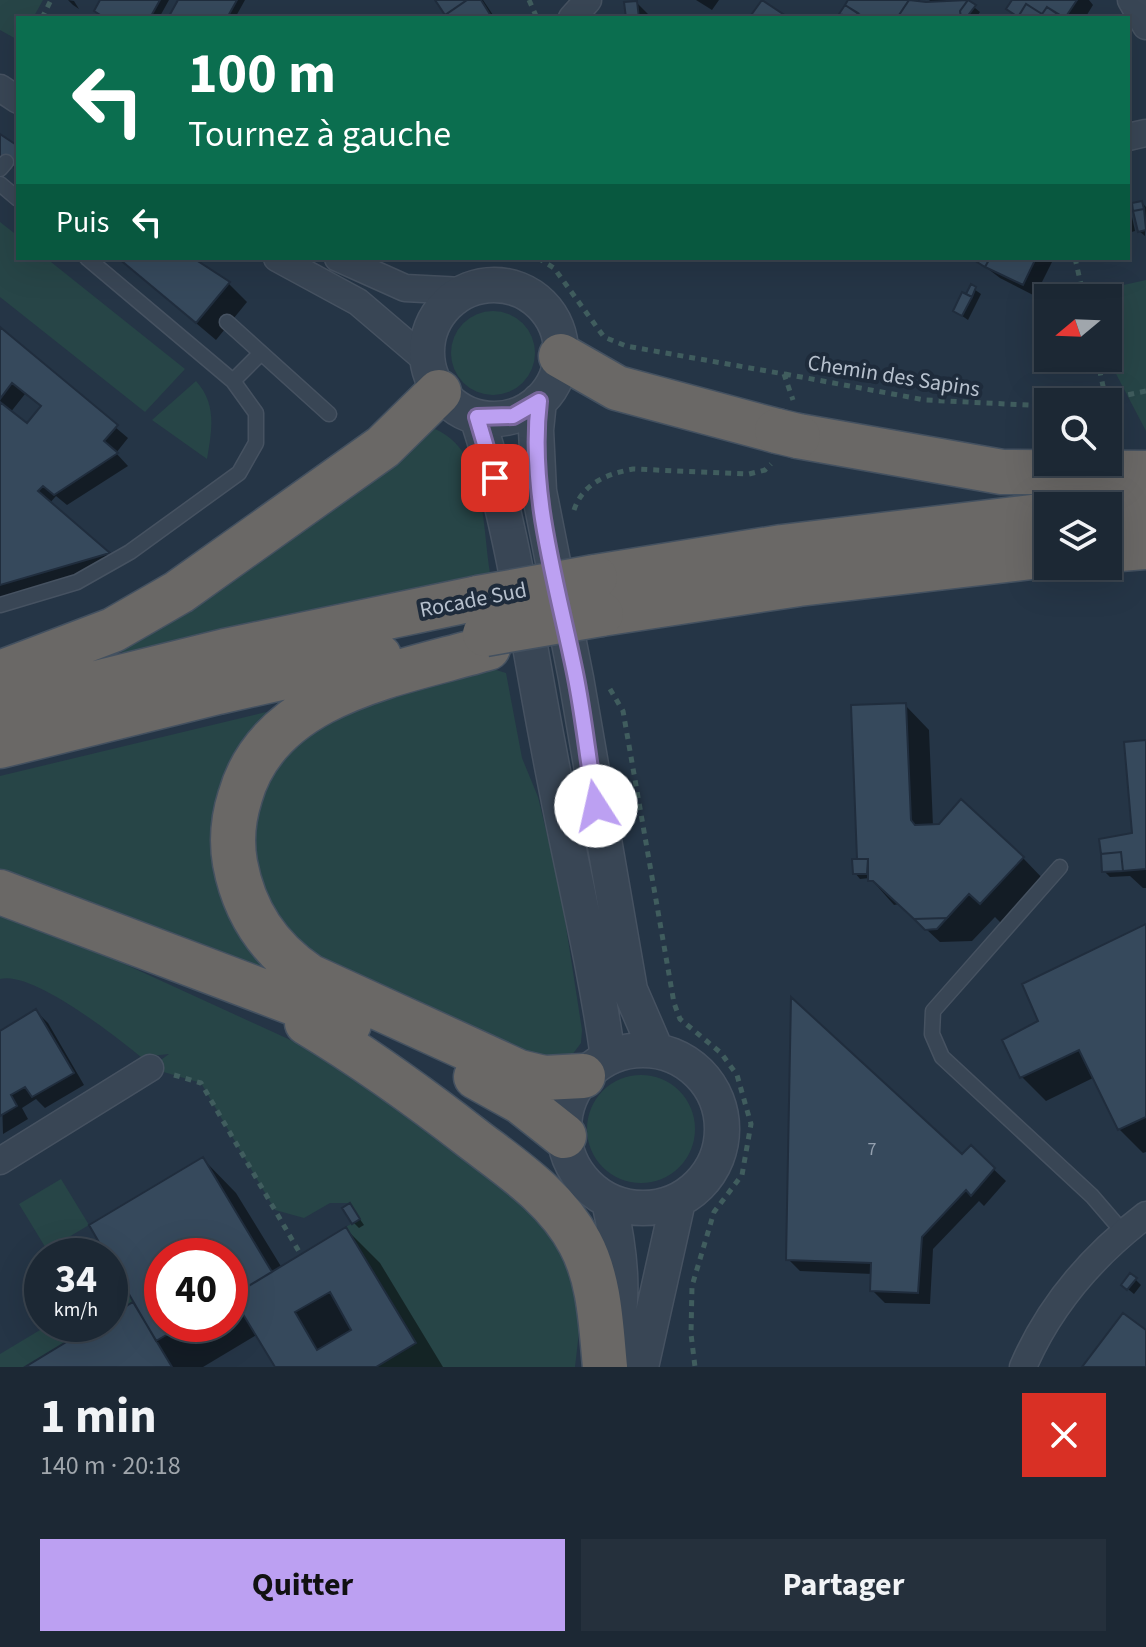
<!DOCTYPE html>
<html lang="fr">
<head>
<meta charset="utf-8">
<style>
  body { margin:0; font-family:"Source Sans 3",sans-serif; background:#25303c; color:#f1f3f6; height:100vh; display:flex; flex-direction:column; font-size:30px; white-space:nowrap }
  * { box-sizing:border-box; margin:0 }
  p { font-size:26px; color:#a0a6ac }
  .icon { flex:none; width:44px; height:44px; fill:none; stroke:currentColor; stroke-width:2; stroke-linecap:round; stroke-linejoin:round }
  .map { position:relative; height:1367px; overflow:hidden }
  .sheet { display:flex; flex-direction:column; background:#1c2834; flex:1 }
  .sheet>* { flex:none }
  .hud { position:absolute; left:16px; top:16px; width:1114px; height:244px; border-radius:0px; box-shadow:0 8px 32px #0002,0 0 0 2px #3a444f; background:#0b6e4f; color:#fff; overflow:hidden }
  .needle { width:52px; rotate:251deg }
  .tools { position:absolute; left:1034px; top:284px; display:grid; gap:16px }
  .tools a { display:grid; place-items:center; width:88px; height:88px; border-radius:0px; background:#1c2834; box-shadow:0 8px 32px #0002,0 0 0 2px #3a444f; font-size:40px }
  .speed { position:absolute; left:24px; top:1238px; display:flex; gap:16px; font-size:40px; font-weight:700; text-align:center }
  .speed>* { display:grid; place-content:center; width:104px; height:104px; border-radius:50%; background:#1c2834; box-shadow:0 8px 32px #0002,0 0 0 2px #3a444f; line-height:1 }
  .speed small { font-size:20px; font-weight:400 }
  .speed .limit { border:12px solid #d22; background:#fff; color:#111 }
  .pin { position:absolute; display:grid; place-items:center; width:68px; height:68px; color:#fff; margin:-34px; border-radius:16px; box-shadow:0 4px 12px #0006 }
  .me { position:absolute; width:88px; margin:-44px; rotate:350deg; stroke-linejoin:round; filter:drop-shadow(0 0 6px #0008) }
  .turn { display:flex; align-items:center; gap:28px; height:168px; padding:0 40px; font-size:36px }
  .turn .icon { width:104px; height:104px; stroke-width:2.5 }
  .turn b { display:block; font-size:56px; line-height:68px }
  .then { display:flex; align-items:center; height:76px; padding:0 40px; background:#0003; gap:16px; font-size:30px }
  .round { display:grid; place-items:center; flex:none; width:84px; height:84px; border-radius:0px; background:#25303c }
  .headline { display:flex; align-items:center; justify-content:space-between; height:136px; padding:0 40px }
  h1 { font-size:48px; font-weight:700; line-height:60px }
  .action { display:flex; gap:16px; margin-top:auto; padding:16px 40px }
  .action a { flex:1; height:92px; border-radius:0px; background:#bca0f2; color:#111; font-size:32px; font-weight:700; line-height:92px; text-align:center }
  .action a+a { background:#25303c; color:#f1f3f6 }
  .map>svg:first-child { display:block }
  .green { fill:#274547 }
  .shadow { fill:#0007; fill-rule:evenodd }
  .building { fill:#36495c; stroke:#202d3d; stroke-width:2; fill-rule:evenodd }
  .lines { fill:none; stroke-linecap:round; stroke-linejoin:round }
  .service-casing { stroke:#465261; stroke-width:17 }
  .minor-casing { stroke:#465261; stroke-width:29 }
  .tertiary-casing { stroke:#465261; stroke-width:37 }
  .trunk-casing { stroke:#445160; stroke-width:47 }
  .path { stroke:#405d5e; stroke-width:5; stroke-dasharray:6 6; stroke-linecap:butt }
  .service { stroke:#394655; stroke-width:14 }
  .minor { stroke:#394655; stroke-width:26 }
  .tertiary { stroke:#394655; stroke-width:34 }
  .trunk { stroke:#6a6866; stroke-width:44 }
  .trunk-bridge-casing { stroke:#445160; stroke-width:47; stroke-linecap:butt }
  .trunk-bridge { stroke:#6a6866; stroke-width:44 }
  .route-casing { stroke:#7a689d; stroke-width:20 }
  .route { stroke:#bca0f2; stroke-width:14 }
  .labels { text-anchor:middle; stroke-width:8; stroke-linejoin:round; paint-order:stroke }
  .number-label { font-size:18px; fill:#95a1b0 }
  .street-label { font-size:22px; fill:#b7c1ce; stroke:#1e2b3b }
</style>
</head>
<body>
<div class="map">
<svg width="1146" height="1367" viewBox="0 0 1146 1367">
  <rect width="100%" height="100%" fill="#253546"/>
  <path class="green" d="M0,0H43L33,18H18V40L0,30Z
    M0,222L18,236V258H46L185,369L145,412L0,297Z
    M1146,280V431L1115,372L1108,348V298H1094L1092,292Z
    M451 353a42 42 0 1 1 84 0a42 42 0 1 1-84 0Z
    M196,381C217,404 212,430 207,459L152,420Z
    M435,429C486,451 482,525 490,573L474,575L475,582L337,604L123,654L120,644L408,442Z
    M493,669L506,673L522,758L538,797L560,888L582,1030L581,1043L569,1059L544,1062L296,949L257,890L249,832L257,802L289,744L359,699Z
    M266,712L268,716L227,784L292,982L0,871V776Z
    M0,907L356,1070L552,1227L583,1297L575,1367H376L416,1342L346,1227L359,1219L350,1203H330L304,1218L275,1210L201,1083L150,1068L169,1054L141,1057C115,1036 32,970 0,979Z
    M587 1129a54 54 0 1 1 108 0a54 54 0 1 1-108 0Z
    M61,1179L89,1225L47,1250L19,1204Z
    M116,1273L133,1302L110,1316V1276Z
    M50,1324H89L90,1327L25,1367H0V1354Z"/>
  <path class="shadow" d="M68,0L74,1L79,9L73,5Z
    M103,0H169L159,18H104L96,11Z
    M180,0H245L235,18H170Z
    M438,0H483L495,18H449Z
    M696,0H719L712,10Z
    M850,0H918L927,4L930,0H965L980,12L976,18H845L841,14Z
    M1014,0H1089L1093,5L1085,18H1018L1008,9Z
    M637,3L649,15V18H628Z
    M1128,198L1135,231L1128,233Z
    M1142,203L1146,207L1145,236L1139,231Z
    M119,258H189L229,284L247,302L216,340Z
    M981,258H1054L1035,296L1000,278L979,262Z
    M971,287L981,294L968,320L955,311Z
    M0,330L128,438L116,453L128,466L67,505L56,496L49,504L119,565L0,600ZM25,394L43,408L27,426L10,413Z
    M905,705L929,730L933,826L1023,858L1046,882L1005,927L995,917L972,941L940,942L899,904L894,905L870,878L860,879L855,873L863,861Z
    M1146,742V888H1143L1130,876L1110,877L1104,871L1135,834Z
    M1146,926V1152L1143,1153L1119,1129L1095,1077L1046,1101L1022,1077L1041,1022Z
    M36,1011L48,1023L84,1085L45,1108L36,1099L22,1108L28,1119L3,1134L0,1033Z
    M971,1148L1006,1181L984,1206L979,1201L933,1249L930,1304L885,1303L872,1290L873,1274L800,1271L788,1259Z
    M203,1159L236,1193L282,1268L346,1229L380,1263L443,1367H278L258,1334L203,1367H28L100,1324H110V1318L136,1302ZM162,1256H230V1324H162Z
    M350,1205L364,1225L359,1228L353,1222Z
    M1135,1279L1141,1285L1134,1294L1123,1285Z"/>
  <path class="building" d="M100,0H160L150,18H105L94,11Z
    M178,0H237L227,18H168Z
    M435,0H467L445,15Z
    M467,0H481L491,16L447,18L445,15Z
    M762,0L789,18H749Z
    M848,0H909L897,18H865L845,5Z
    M909,0L926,2L968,0L960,11L961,18H897Z
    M968,0L976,5L966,18H961L960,11Z
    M1012,0H1077L1065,18L1047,7L1042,14L1026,4L1018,17L1006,9Z
    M637,1L639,18H626L624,2Z
    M1026,4L1042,14L1039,18L1018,17Z
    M845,5L858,13L855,18L839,14Z
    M1047,7L1063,18L1040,17Z
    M0,134L18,146V171L0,156Z
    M1142,201L1144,209L1133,211L1132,203Z
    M1144,209L1146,230L1138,232L1133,211Z
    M118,258H193L230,282L196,323Z
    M979,258H990L985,267L977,262Z
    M990,258H1036L1023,285L985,267Z
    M971,284L976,287L972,297L966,294Z
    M962,292L972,297L962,316L953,311Z
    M0,327L118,425L104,441L118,453L54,495L43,486L38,491L110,553L0,585V402L27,423L41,406L12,383L0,399Z
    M906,703L911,820L915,825L939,824L961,799L1024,857L980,904L969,894L947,918L914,919L873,881H868V859H857L851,705Z
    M1146,740V869L1123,871L1121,852L1101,854L1099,839L1132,833L1124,742Z
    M1121,852L1123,871L1102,872L1101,854Z
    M852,859H868L867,874H853Z
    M947,918L937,929L925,930L914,919Z
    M1146,924V1117L1118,1130L1079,1050L1020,1078L1002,1040L1038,1021L1022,984Z
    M791,997L962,1154L971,1145L995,1168L971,1196L966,1190L922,1237L918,1293L870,1291L871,1263L786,1260Z
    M36,1009L74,1073L32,1097L25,1087L11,1095L17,1106L0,1116V1031Z
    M203,1157L272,1272L230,1297V1256H162V1324H185L156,1341L89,1225Z
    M350,1203L360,1219L352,1224L342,1208Z
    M346,1227L416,1343L376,1367H275L232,1296ZM330,1292L351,1330L317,1350L295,1312Z
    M1130,1273L1137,1278L1127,1290L1121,1285Z
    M133,1302L172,1367H25L96,1324H110V1316Z
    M1123,1313L1146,1330V1367H1082Z"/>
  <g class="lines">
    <defs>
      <path id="service" d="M0,169L6,162
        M0,184L18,199
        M227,322L329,414
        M233,381L261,353
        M0,605L77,582L130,552L239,473L256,443V413L233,381L87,258
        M1060,867L933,1011L932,1034L942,1057L1092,1196L1123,1232"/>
      <path id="minor" d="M1131,0L1146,26
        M572,18L588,0
        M0,88L18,100
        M1128,137L1146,133
        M277,258L358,302L426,360
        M338,258L405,288L463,291
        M0,1161L150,1068
        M1023,1367C1050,1304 1092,1256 1146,1215"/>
      <path id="tertiary" d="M427 352a67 67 0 1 1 134 0a67 67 0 1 1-134 0Z
        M539,401L536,430L539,491L576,678L630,990L656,1050
        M477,417C512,523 527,636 548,745C567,849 593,951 608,1057
        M564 1129a79 79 0 1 1 158 0a79 79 0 1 1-158 0Z
        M609,1201C620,1250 626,1297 613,1347
        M641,1367L678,1201"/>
      <path id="trunk" d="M561,356L617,388L777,431
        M798,436L1002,472L1146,473
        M1108,510L1146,506
        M1108,550L1146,547
        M595,577L782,547L1048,515
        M601,614L799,584L1048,555
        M488,648C399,674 269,692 240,797C233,819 231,840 235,863C244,912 268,948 309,976L519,1072L544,1078L583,1076
        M0,673L113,630L179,592L383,447L439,392
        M0,707L225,651L478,598
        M0,746L218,692L379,656
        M0,892L349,1024
        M307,1023C365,1058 418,1096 472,1138C511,1168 556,1197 580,1243C600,1280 601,1326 605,1367
        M476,1077L521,1102L564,1136"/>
    </defs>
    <use href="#service" class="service-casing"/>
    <use href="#minor" class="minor-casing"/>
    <use href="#tertiary" class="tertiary-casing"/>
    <use href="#trunk" class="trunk-casing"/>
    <path class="path" d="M529,0L537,18
      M42,18L51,0
      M538,258L554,268L604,337L626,346L784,374L793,400
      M1075,258L1084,298
      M1097,358L1106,400
      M785,374L925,400L1048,406
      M1093,402L1146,391
      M574,510C583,483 607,474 633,469L749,474L765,470L771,464
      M610,689L623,711L674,1003L680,1019L721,1053L737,1075L751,1124L742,1175L714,1212L692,1286L691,1334L695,1367
      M174,1075L201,1083L301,1255"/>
    <use href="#service" class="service"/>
    <use href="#minor" class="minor"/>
    <use href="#tertiary" class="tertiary"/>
    <use href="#trunk" class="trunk"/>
    <defs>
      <path id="trunk-bridge" d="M777,431L798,436
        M478,598L595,577
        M485,634L601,614"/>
    </defs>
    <use href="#trunk-bridge" class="trunk-bridge-casing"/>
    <use href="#trunk-bridge" class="trunk-bridge"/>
  </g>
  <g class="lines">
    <defs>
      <path id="route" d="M495,478L477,417L513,416L539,401C528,492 557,584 575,673C584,717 588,762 596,806"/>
    </defs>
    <use href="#route" class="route-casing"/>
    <use href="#route" class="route"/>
  </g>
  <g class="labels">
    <g class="number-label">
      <text x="872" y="1155">7</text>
    </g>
    <g class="street-label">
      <text transform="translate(894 375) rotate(9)" y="8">Chemin des Sapins</text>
      <text transform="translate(473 599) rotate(-11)" y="8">Rocade Sud</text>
    </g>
  </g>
</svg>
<div class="tools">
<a><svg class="needle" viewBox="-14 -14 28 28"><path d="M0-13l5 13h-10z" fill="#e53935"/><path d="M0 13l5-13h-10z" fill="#a0a6ac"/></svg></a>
<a><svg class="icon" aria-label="search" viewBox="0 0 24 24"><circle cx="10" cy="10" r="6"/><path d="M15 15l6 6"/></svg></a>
<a><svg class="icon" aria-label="layers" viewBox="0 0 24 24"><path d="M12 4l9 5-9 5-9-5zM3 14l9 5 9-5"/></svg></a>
</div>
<div class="speed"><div>34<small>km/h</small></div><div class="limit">40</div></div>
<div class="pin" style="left:495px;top:478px;background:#d93025"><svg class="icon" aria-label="arrive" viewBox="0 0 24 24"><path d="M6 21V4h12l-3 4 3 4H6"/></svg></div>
<svg class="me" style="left:596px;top:806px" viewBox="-20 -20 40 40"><circle r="19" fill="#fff"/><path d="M0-13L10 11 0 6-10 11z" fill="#bca0f2"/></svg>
<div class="hud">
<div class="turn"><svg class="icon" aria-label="left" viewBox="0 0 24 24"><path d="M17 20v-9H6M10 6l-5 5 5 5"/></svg><div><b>100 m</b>Tournez à gauche</div></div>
<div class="then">Puis<svg class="icon" aria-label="left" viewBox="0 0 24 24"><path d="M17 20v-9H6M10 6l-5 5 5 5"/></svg></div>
</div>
</div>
<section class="sheet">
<div class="headline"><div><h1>1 min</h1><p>140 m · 20:18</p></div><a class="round" style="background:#d93025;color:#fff"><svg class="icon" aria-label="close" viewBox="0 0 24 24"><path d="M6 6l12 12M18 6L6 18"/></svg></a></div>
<div class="action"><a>Quitter</a><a>Partager</a></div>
</section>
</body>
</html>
